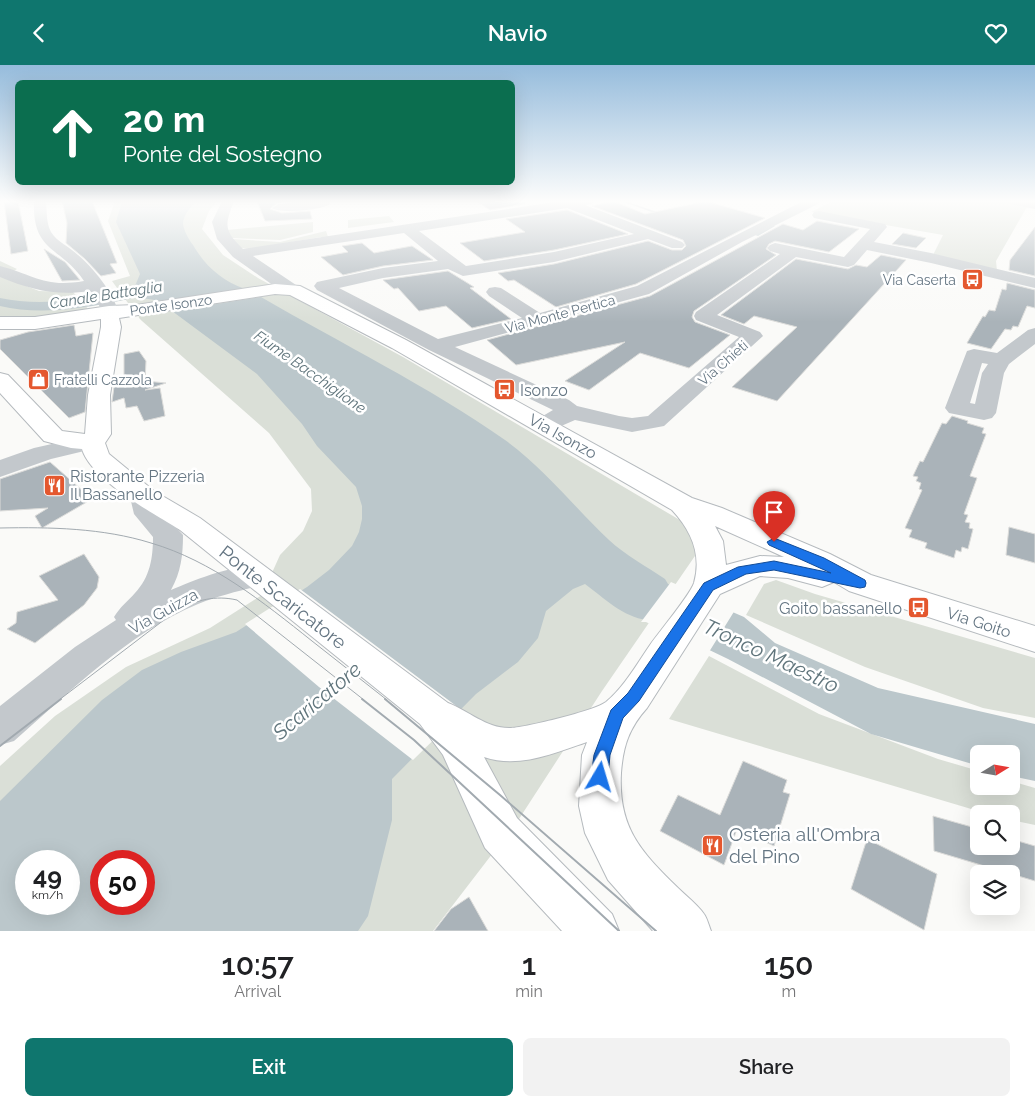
<!DOCTYPE html>
<html lang="en">
<head>
<meta charset="utf-8">
<style>
  body { margin:0; font-family:Raleway,sans-serif; background:#f2f2f2; color:#202124; height:100vh; display:flex; flex-direction:column; font-size:19px; white-space:nowrap }
  * { box-sizing:border-box; margin:0 }
  p { font-size:16px; color:#757577 }
  .icon { flex:none; width:28px; height:28px; fill:none; stroke:currentColor; stroke-width:2; stroke-linecap:round; stroke-linejoin:round }
  .map { position:relative; height:866px; overflow:hidden }
  .drawer { display:flex; flex-direction:column; background:#fff; flex:1 }
  .drawer>* { flex:none }
  .top-card { position:absolute; left:15px; top:15px; width:500px; height:105px; border-radius:8px; box-shadow:0 5px 20px #0002; background:#0b6e4f; color:#fff; overflow:hidden }
  .needle { width:32px; rotate:79deg }
  .controls { position:absolute; left:970px; top:680px; display:grid; gap:10px }
  .controls a { display:grid; place-items:center; width:50px; height:50px; border-radius:8px; background:#fff; box-shadow:0 5px 20px #0002; font-size:25px }
  .speed { position:absolute; left:15px; top:785px; display:flex; gap:10px; font-size:25px; font-weight:700; text-align:center }
  .speed>* { display:grid; place-content:center; width:65px; height:65px; border-radius:50%; background:#fff; box-shadow:0 5px 20px #0002; line-height:1 }
  .speed small { font-size:12px; font-weight:400 }
  .speed .limit { border:8px solid #d22; background:#fff; color:#111 }
  .pin { position:absolute; display:grid; place-items:center; width:42px; height:42px; color:#fff; margin:-51px -21px; border-radius:50% 50% 50% 0; rotate:-45deg; box-shadow:0 0 5px #0007 }
  .pin .icon { rotate:45deg }
  .me { position:absolute; width:55px; margin:-28px; rotate:7deg; stroke-linejoin:round; filter:drop-shadow(0 0 4px #0008) }
  .turn { display:flex; align-items:center; gap:18px; height:105px; padding:0 25px; font-size:22px }
  .turn .icon { width:65px; height:65px; stroke-width:2.5 }
  .turn b { display:block; font-size:35px; line-height:42px }
  .eta { display:flex; justify-content:space-evenly; align-items:center; height:85px; text-align:center }
  .eta b { font-size:30px; font-weight:600; line-height:35px }
  .primary-button { display:flex; gap:10px; margin-top:auto; padding:10px 25px }
  .primary-button a { flex:1; height:58px; border-radius:8px; background:#0f766e; color:#fff; font-size:20px; font-weight:600; line-height:58px; text-align:center }
  .primary-button a+a { background:#f2f2f2; color:#202124 }
  header { display:flex; justify-content:space-between; align-items:center; height:65px; padding:0 25px; background:#0f766e; color:#fff; font-size:22px; font-weight:600 }
  .map>svg:first-child { display:block }
  .green { fill:#dadfd7; fill-rule:evenodd }
  .water { fill:#bbc7cb; fill-rule:evenodd }
  .pier { fill:#fafaf8 }
  .lines { fill:none; stroke-linecap:round; stroke-linejoin:round }
  .stream { fill:#bbc7cb; fill-rule:evenodd }
  .canal { fill:#bbc7cb; fill-rule:evenodd }
  .building { fill:#aab3b9; stroke:#dcdcda }
  .major-casing { stroke:#b5babe; stroke-width:2 }
  .minor { fill:#c3c8cc; fill-rule:evenodd }
  .major { fill:#fff; fill-rule:evenodd }
  .tram-far1 { stroke:#a2aab0; stroke-width:1 }
  .tram { stroke:#a2aab0; stroke-width:2 }
  .route { fill:#1a73e8; stroke:#114b97 }
  .labels { text-anchor:middle; stroke-width:5; stroke-linejoin:round; paint-order:stroke }
  .far-poi-label { font-size:14px; fill:#657683; stroke:#fff; text-anchor:end }
  .far-street-label { font-size:14px; fill:#657683; stroke:#fff }
  .far-water-label { font-size:15px; font-style:italic; fill:#60757c; stroke:#fff }
  .poi-label { font-size:16px; fill:#657683; stroke:#fff; text-anchor:start }
  .street-label { font-size:16px; fill:#657683; stroke:#fff }
  .near-street-label { font-size:19px; fill:#657683; stroke:#fff }
  .near-poi-label { font-size:19px; fill:#657683; stroke:#fff; text-anchor:start }
  .near-water-label { font-size:21px; font-style:italic; fill:#60757c; stroke:#fff }
</style>
</head>
<body>
<header><svg class="icon" aria-label="back" viewBox="0 0 24 24"><path d="M15 5l-7 7 7 7"/></svg>Navio<svg class="icon" aria-label="heart" viewBox="0 0 24 24"><path d="M12 20l-8-8c-3-5 5-10 8-4 3-6 11-1 8 4z"/></svg></header>
<div class="map">
<svg width="1035" height="866" viewBox="0 0 1035 866">
  <rect width="100%" height="100%" fill="#fafaf8"/>
  <path class="green" d="M115,136H217L209,146L202,164L223,190L258,213L403,292L690,461L697,488L602,626L519,754L433,866H0V701L55,651L126,602L210,563L262,530L280,490L303,466L312,446L311,424L269,368L142,256L139,253L136,238H128L112,216L130,211L108,156ZM26,796H69V839H26ZM101,796H144V839H101Z
    M833,136H1003L1028,140L996,196L997,206L933,190L943,170L811,147Z
    M389,151L394,157L348,163V155Z
    M313,157V167L280,175L231,173L227,165Z
    M326,166L328,172L322,173L321,172L249,184L241,183L232,174L280,177Z
    M0,196L17,204L4,212L39,226L73,227L89,245L34,253H0Z
    M776,515L815,529L1035,593V653L983,643L865,602L746,550L764,519Z
    M709,591L819,649L938,694L979,706V721H1011V716L1035,723V760L1011,755V749H988L669,654Z"/>
  <path class="water" d="M122,136H196C191,142 183,150 183,159C184,166 189,175 193,180C206,202 221,215 245,224L161,236L142,233L135,221L140,209L116,157Z
    M261,232C342,279 428,321 505,375C544,403 574,442 609,475C625,490 646,501 665,514L668,519L744,552L775,578L878,623L1035,659V716L1011,711V689H979V701L871,669L728,594L647,555C623,552 604,533 585,519L573,524L546,546L538,573L518,597L476,629L392,714V755L368,851L358,866H0V736L102,635L142,605L181,587L236,567L307,522L329,505L352,481L359,467L362,454V441L356,422L317,381L302,359L257,309L172,246ZM26,796H69V839H26ZM101,796H144V839H101Z"/>
  <path class="pier" d="M671,517L735,545L709,587L646,557H641Z
    M300,524L463,646L413,695L319,622L245,559Z"/>
  <g class="lines">
    <path class="stream" d="M621,136H625L663,149L660,150Z
      M772,160L775,161L758,171L755,170Z"/>
    <path class="canal" d="M169,216L174,217L176,220L174,223C121,236 54,254 0,241V233C56,245 114,227 169,216Z"/>
  </g>
  <path class="building" d="M4,136H18L28,186L11,189Z
    M62,136H92L117,198L110,199L116,208L101,211L85,194L66,178L67,158Z
    M257,136H292L278,137L270,144L282,148L310,146L312,154L265,156Z
    M476,136H525V139L490,145Z
    M613,136L645,149L706,136L765,153L636,219L556,242L514,215L508,216L498,208L554,199L648,176L672,185H682L686,181L683,175L592,141Z
    M567,145L628,169L554,185L484,196L460,178L525,167L506,154Z
    M817,156L859,164L829,187L775,176L769,179L766,184L776,190L694,246L692,252L695,257L730,270L689,303L640,288L589,325L565,316L625,277L516,300L487,275L650,231L783,159L803,165Z
    M1035,162V211L1009,205L1010,195Z
    M903,168L926,173L916,183L892,179Z
    M362,178L374,188L412,181L433,195L383,201L343,210L321,192L348,187L342,181Z
    M44,184L65,197L80,215L62,216Z
    M881,190L906,195L777,336L732,322L797,262L754,251L744,259L721,250L796,194L848,204L856,200L867,202Z
    M448,206L474,222L470,223L511,254L472,263L446,241L419,246L398,223L394,224L383,215Z
    M1007,218L1035,225V243L1027,241L1018,262L1013,261L1011,265L1005,264L991,284L967,278L983,251L985,252L989,245L995,246L1002,224L1006,225Z
    M74,260L76,271L93,268L85,347L69,353L0,284V275L28,267Z
    M139,286L146,296L145,316L166,318L145,325L160,323L165,351L144,356L137,341L126,343L124,333L112,337L115,314L124,315V289Z
    M952,351L968,356L967,358L984,363L982,368L986,369L970,411L977,413L964,449L968,450L965,457L970,458L969,463L973,464L968,484L962,482L961,487L956,485L954,493L925,483L927,478L909,472L912,465L905,463L922,425L919,424L921,418L916,416L918,412L913,411L920,396L923,397L942,358L946,359Z
    M50,397L92,434L42,463L35,451L48,443L0,446V414Z
    M1009,462L1035,469V498L1006,490Z
    M84,489L99,512L97,523L84,540L35,578L7,564L16,558L17,547L58,535L39,511Z
    M743,696L787,715L783,727L790,729L774,781L737,764L724,800L660,766L678,730L720,750Z
    M933,751L979,764V781H1011V774L1035,781V816L934,786Z
    M867,774L937,809L924,865L851,824Z
    M469,832L488,866H434L451,844Z"/>
  <g class="lines">
    <defs>
      <path id="major" d="M275,219L300,221L406,275L692,433L722,443L830,489L871,510L1035,561V587L849,526L834,517L822,522L788,513L760,511L720,529L647,643C629,663 623,681 621,708C618,762 640,786 677,822C685,830 697,839 704,849C707,853 709,861 711,866H653L608,815L585,768L579,741L582,690L587,677C554,688 519,704 484,692L517,753L612,849L619,866H562L485,783L443,690L420,659L180,465C153,448 91,415 82,384L71,383L44,376L0,328V308L8,310L62,366L85,369L88,330L101,262V254L35,264H0V252H35L109,241L136,240ZM275,229L290,230L392,283L672,445C691,465 702,490 694,518C690,530 659,567 650,580C637,599 624,622 606,637C594,646 527,662 511,663C487,664 469,646 448,638L200,453L154,426L109,389L105,378L111,369L110,330L121,262L119,253ZM715,461L784,492L760,491L726,500L723,476Z"/>
    </defs>
    <use href="#major" class="major-casing"/>
    <path class="minor" d="M34,136H46C47,146 46,158 51,167C57,177 70,182 78,190C92,201 115,230 118,247L116,251L109,253L102,251L99,240L90,226C57,231 31,225 0,212V201C35,210 44,223 84,216C61,181 32,188 34,136Z
      M222,136H234C225,160 223,165 243,184L561,136H593L592,139L585,140L682,177L685,180L682,183H672L648,174L554,197L463,211L448,204L383,213L339,223L438,274L522,253L489,231L486,227L489,223L495,222L501,223L540,248L637,221L803,136H819L818,139L742,177L649,229L455,282L569,335L577,341L619,351L632,353L648,351L739,272L696,255L694,251L696,247L780,189L770,186L767,183L770,180L775,178L844,192L870,164L814,153L812,150L814,147L819,146L885,159L887,162L874,177L931,188L1035,213V223L931,198L867,185L854,200L848,202L796,192L717,250L760,267L763,271L664,361L632,367L575,355L552,365L544,367L536,365L532,360L536,355L553,345L429,285L317,225L314,221L317,217L383,203L438,196L404,168L253,191L296,220L299,224L296,228L290,229L284,228L233,192L217,174L212,157ZM567,143L634,169L554,187L466,201L419,166Z
      M313,136H327L330,139C324,145 278,149 272,143L279,139Z
      M1009,136H1035V144L1010,139Z
      M1035,263V279L1009,299L1004,308L996,348L992,353L984,355L949,348L945,343L967,286L974,284L997,288L1028,265ZM982,298L988,299L982,308L975,339L970,338Z
      M92,370L101,372L104,377L101,382L51,394L0,412V395L34,383Z
      M144,424L154,426L158,432L161,446L183,470C183,490 181,507 171,525C196,514 241,496 267,503L272,511L267,519C243,525 220,530 198,539C128,568 70,627 14,676L0,680V641L75,582L116,555L114,552C120,542 128,536 135,528C150,512 153,493 153,472L134,449L130,432L134,426Z"/>
    <use href="#major" class="major"/>
    <path class="tram-far1" d="M0,463C50,462 103,463 151,478C212,496 263,537 312,576C337,596 362,615 387,635
      M59,635L177,545C197,535 215,530 237,535L364,635"/>
    <path class="tram" d="M362,634L414,675L619,866
      M385,634L500,730L656,866
      M0,681L61,634"/>
  </g>
  <linearGradient id="sky" x2="0" y2="1"><stop stop-color="#96bcdc"/><stop offset="0.53" stop-color="#fdfdfc"/><stop offset="1" stop-color="#fdfdfc" stop-opacity="0"/></linearGradient>
  <rect width="1035" height="257" fill="url(#sky)"/>
  <path class="route" d="M774,473L824,493L865,515L866,518L865,522L860,523L774,505L746,509L713,525L639,636L623,653L610,690L608,712L606,718L600,720L594,718L591,712L594,690L611,645L628,628L704,518L738,502L774,496L831,508L769,480L767,477Z"/>
  <defs>
    <symbol id="bus-square" viewBox="-11 -11 22 22"><rect x="-9" y="-9" width="18" height="18" rx="4" fill="#e4572e" stroke="#fff"/><path d="M-5-6H5V4H4V6H2V4H-2V6H-4V4H-5ZM-3.5-4V0h7V-4ZM-3.5 1.2v1.5H-2V1.2ZM2 1.2v1.5H3.5V1.2Z" fill="#fff"/></symbol>
    <symbol id="shop-square" viewBox="-11 -11 22 22"><rect x="-9" y="-9" width="18" height="18" rx="4" fill="#e4572e" stroke="#fff"/><path d="M-5-2.5h2.3a2.7 3.5 0 0 1 5.4 0H5L5.5 6h-11ZM-1.5-2.5h3a1.5 2.3 0 0 0-3 0Z" fill="#fff"/></symbol>
    <symbol id="restaurant-square" viewBox="-11 -11 22 22"><rect x="-9" y="-9" width="18" height="18" rx="4" fill="#e4572e" stroke="#fff"/><path d="M-5-6h1v4h1v-4h1v4h1v-4h1v5L-1.5 .5V6h-2V.5L-5-1ZM5-6V6H3V1.5H1.5Q1.5-4 5-6Z" fill="#fff"/></symbol>
  </defs>
  <g fill-rule="evenodd">
    <use href="#bus-square" x="960" y="202" width="25" height="25"/>
    <use href="#shop-square" x="26" y="302" width="25" height="25"/>
    <use href="#bus-square" x="492" y="312" width="25" height="25"/>
    <use href="#restaurant-square" x="42" y="408" width="25" height="25"/>
    <use href="#bus-square" x="906" y="530" width="25" height="25"/>
    <use href="#restaurant-square" x="700" y="768" width="25" height="25"/>
  </g>
  <g class="labels">
    <g class="far-poi-label">
      <text x="956" y="220">Via Caserta</text>
      <text x="54" y="320" text-anchor="start">Fratelli Cazzola</text>
    </g>
    <g class="far-street-label">
      <text transform="translate(171 240) rotate(-8)" y="5">Ponte Isonzo</text>
      <text transform="translate(560 249) rotate(-15)" y="5">Via Monte Pertica</text>
      <text transform="translate(723 298) rotate(-41)" y="5">Via Chieti</text>
    </g>
    <g class="far-water-label">
      <text transform="translate(106 230) rotate(-9)" y="5">Canale Battaglia</text>
      <text transform="translate(310 307) rotate(35)" y="5">Fiume Bacchiglione</text>
    </g>
    <g class="poi-label">
      <text x="520" y="331">Isonzo</text>
      <text x="70" y="417">Ristorante Pizzeria<tspan x="70" dy="18">Il Bassanello</tspan></text>
      <text x="902" y="549" text-anchor="end">Goito bassanello</text>
    </g>
    <g class="street-label">
      <text transform="translate(563 371) rotate(29)" y="6">Via Isonzo</text>
      <text transform="translate(163 546) rotate(-29)" y="6">Via Guizza</text>
      <text transform="translate(979 557) rotate(18)" y="6">Via Goito</text>
    </g>
    <g class="near-street-label">
      <text transform="translate(283 532) rotate(38)" y="7">Ponte Scaricatore</text>
    </g>
    <g class="near-poi-label">
      <text x="729" y="776">Osteria all'Ombra<tspan x="729" dy="22">del Pino</tspan></text>
    </g>
    <g class="near-water-label">
      <text transform="translate(771 591) rotate(25)" y="7">Tronco Maestro</text>
      <text transform="translate(317 636) rotate(-40)" y="7">Scaricatore</text>
    </g>
  </g>
</svg>
<div class="controls">
<a><svg class="needle" viewBox="-14 -14 28 28"><path d="M0-13l5 13h-10z" fill="#e53935"/><path d="M0 13l5-13h-10z" fill="#757577"/></svg></a>
<a><svg class="icon" aria-label="search" viewBox="0 0 24 24"><circle cx="10" cy="10" r="6"/><path d="M15 15l6 6"/></svg></a>
<a><svg class="icon" aria-label="layers" viewBox="0 0 24 24"><path d="M12 4l9 5-9 5-9-5zM3 14l9 5 9-5"/></svg></a>
</div>
<div class="speed"><div>49<small>km/h</small></div><div class="limit">50</div></div>
<div class="pin" style="left:774px;top:477px;background:#d93025"><svg class="icon" aria-label="arrive" viewBox="0 0 24 24"><path d="M6 21V4h12l-3 4 3 4H6"/></svg></div>
<svg class="me" style="left:600px;top:712px" viewBox="-20 -20 40 40"><path d="M0-17L14 15 0 8-14 15z" fill="#1a73e8" stroke="#fff" stroke-width="4"/></svg>
<div class="top-card">
<div class="turn"><svg class="icon" aria-label="ahead" viewBox="0 0 24 24"><path d="M12 20V5M6 11l6-6 6 6"/></svg><div><b>20 m</b>Ponte del Sostegno</div></div>
</div>
</div>
<section class="drawer">
<div class="eta">
<div><b>10:57</b><p>Arrival</p></div>
<div><b>1</b><p>min</p></div>
<div><b>150</b><p>m</p></div>
</div>
<div class="primary-button"><a>Exit</a><a>Share</a></div>
</section>
</body>
</html>
